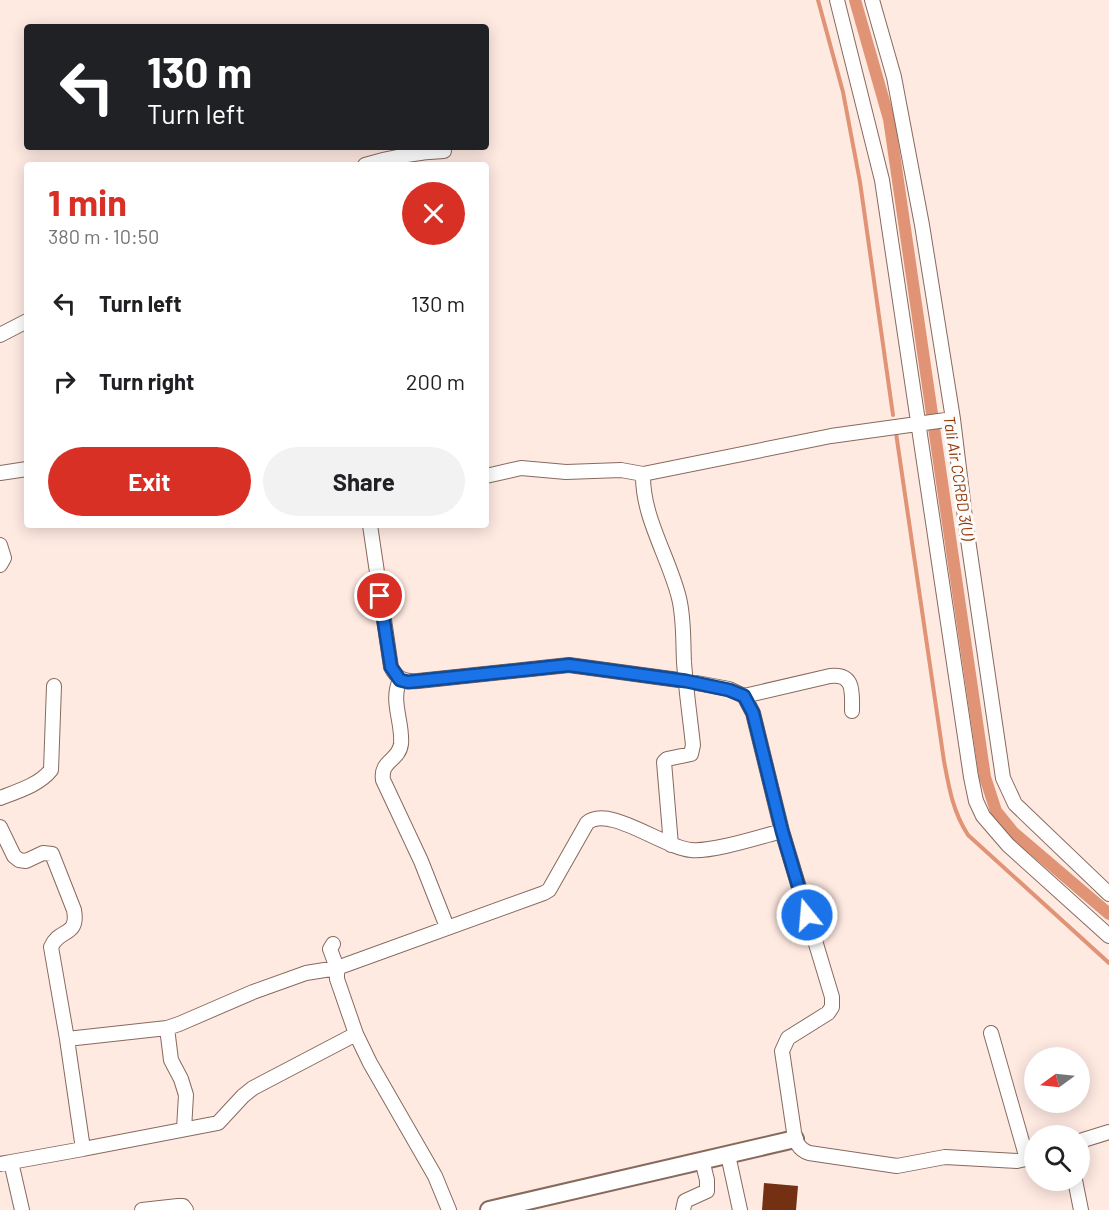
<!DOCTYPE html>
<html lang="en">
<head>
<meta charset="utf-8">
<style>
  body { margin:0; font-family:Barlow,sans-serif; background:#f2f2f2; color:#202124; height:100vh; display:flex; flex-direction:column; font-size:22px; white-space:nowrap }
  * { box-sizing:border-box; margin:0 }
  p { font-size:20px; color:#757577 }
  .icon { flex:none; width:33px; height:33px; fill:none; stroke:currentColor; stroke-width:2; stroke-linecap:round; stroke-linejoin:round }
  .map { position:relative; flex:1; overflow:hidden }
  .sheet { position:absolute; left:24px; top:162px; width:465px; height:366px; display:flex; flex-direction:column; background:#fff; border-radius:6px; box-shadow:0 3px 15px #0003 }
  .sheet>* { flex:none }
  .hud { position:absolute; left:24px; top:24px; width:465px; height:126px; border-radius:6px; box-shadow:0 3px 15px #0003; background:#202124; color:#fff; overflow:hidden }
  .needle { width:39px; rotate:255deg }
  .fabs { position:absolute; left:1024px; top:1047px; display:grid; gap:12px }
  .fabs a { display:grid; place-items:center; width:66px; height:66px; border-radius:50%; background:#fff; box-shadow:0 3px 15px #0003; font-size:30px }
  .pin { position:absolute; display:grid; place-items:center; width:51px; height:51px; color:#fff; margin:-26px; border:3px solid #fff; border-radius:50%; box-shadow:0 2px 6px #0007 }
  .me { position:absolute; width:66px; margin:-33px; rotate:343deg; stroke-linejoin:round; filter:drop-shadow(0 0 4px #0008) }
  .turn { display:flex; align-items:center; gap:21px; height:126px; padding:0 24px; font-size:27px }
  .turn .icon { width:78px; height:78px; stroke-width:2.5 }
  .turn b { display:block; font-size:42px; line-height:51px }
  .round { display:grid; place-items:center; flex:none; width:63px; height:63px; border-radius:32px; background:#f2f2f2 }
  .headline { display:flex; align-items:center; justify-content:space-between; height:102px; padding:0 24px }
  h1 { font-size:36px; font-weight:700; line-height:45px; color:#d93025 }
  .action { display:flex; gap:12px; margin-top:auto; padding:12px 24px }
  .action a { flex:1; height:69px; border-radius:36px; background:#d93025; color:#fff; font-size:24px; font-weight:700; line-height:69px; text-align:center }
  .action a+a { background:#f2f2f2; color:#202124 }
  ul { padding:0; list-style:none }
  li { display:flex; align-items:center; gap:18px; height:78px; padding:0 24px }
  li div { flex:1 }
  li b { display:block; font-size:22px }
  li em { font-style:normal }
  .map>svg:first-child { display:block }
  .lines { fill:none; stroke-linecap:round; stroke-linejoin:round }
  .stream { stroke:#e19375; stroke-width:4 }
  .canal { stroke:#e19375; stroke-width:12 }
  .building { fill:#743012 }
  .minor-casing { stroke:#876a5e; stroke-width:16 }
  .tertiary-casing { stroke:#876a5e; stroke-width:20 }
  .minor { stroke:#fff; stroke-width:14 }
  .tertiary { stroke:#fff; stroke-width:16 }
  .route-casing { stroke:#114b97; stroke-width:15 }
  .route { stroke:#1a73e8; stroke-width:10 }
  .labels { text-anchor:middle; stroke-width:6; stroke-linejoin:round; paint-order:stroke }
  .water-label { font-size:16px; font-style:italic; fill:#923707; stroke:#fcfcfc }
</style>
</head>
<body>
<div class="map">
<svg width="1109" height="1210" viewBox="0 0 1109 1210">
  <rect width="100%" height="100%" fill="#ffeae2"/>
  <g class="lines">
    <path class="stream" d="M818,0L843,92L860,182L893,415
      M896,433L944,761C949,788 953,812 968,835L1109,963"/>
    <path class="canal" d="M855,0L889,119L985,777L996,811L1013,832L1109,914"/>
  </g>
  <path class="building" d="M764,1183L798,1186L796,1210H762Z"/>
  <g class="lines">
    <defs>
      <path id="minor" d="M837,0L882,180L971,777L976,801L983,816L1008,845L1109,936
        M872,0L894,77L922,225L953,419L966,526L1003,778L1015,804L1109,894
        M365,165C392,157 416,152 444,151
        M0,335L27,321
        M0,473L27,469
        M486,476L521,468L566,472L621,470L643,474
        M370,525L391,667C397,679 404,682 418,681L569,665L686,681L729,689L744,696L753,713L782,831L832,997V1007L828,1013L788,1038L782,1051L794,1132C796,1142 798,1149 809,1153L897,1166L945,1157L1017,1161L1035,1157
        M0,545L4,558L0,565
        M400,680C390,701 403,722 401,744C399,761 380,760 383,780L421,861L447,927
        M744,696L830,676C855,673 852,693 852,711
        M0,798C18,791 39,785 51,770L54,686
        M0,827L14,856L19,860L26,861L43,853L52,854L74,910C79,937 59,928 51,947L67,1039L83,1149L11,1162
        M671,845L664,762L667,759L691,754L693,745C690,717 686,690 684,662C683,641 684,618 679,598C669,557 642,517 643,474L831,436L953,419
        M333,944L330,949L337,968V979L356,1034L370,1063L435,1176L449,1210
        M167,1028L171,1060L181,1079L186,1095L184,1129
        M991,1033L1027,1159
        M67,1039L167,1028L179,1024L253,992L306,973L337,968L544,893L549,890L587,823C608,804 664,848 691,850C713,852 759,837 782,831
        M1080,1141L1109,1132
        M83,1149L218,1123L243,1096L253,1088L356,1034
        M728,1155L740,1210
        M0,1164L11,1162L22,1210
        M1075,1180L1081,1210
        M142,1210L178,1206H183L186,1210
        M683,1210L685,1201L707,1191V1180L702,1160"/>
      <path id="tertiary" d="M489,1210L795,1139"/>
    </defs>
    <use href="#minor" class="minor-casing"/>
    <use href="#tertiary" class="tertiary-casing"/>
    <use href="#minor" class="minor"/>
    <use href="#tertiary" class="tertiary"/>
  </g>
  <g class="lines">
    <defs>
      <path id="route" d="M380,596L391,667L400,680L408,682L569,665L686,681L729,690L744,696L753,713L782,831L807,915"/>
    </defs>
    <use href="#route" class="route-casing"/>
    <use href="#route" class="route"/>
  </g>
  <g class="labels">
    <g class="water-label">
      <text transform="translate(959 478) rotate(81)" y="6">Tali Air CCRBD 3(U)</text>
    </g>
  </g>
</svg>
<div class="fabs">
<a><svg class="needle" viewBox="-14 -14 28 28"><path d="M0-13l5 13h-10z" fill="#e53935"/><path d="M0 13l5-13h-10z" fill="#757577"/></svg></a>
<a><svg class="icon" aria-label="search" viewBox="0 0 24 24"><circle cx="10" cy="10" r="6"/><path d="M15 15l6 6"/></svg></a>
</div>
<div class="pin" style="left:380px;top:596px;background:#d93025"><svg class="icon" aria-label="arrive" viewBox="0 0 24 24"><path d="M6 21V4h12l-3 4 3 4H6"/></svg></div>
<svg class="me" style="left:807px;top:915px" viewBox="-20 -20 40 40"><circle r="17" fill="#1a73e8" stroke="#fff" stroke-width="3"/><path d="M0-11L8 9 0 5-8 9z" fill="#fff"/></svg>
<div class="hud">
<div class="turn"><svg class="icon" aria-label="left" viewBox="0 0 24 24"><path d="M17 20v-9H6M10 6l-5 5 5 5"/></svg><div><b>130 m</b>Turn left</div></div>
</div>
<section class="sheet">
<div class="headline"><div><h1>1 min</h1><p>380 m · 10:50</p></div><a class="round" style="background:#d93025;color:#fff"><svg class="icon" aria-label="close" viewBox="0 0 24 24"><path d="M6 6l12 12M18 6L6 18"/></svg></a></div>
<ul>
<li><svg class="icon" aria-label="left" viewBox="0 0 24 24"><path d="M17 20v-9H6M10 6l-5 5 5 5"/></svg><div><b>Turn left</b></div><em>130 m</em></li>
<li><svg class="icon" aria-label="right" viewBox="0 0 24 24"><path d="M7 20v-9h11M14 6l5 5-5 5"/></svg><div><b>Turn right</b></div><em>200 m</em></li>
</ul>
<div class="action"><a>Exit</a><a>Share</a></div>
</section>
</div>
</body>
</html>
